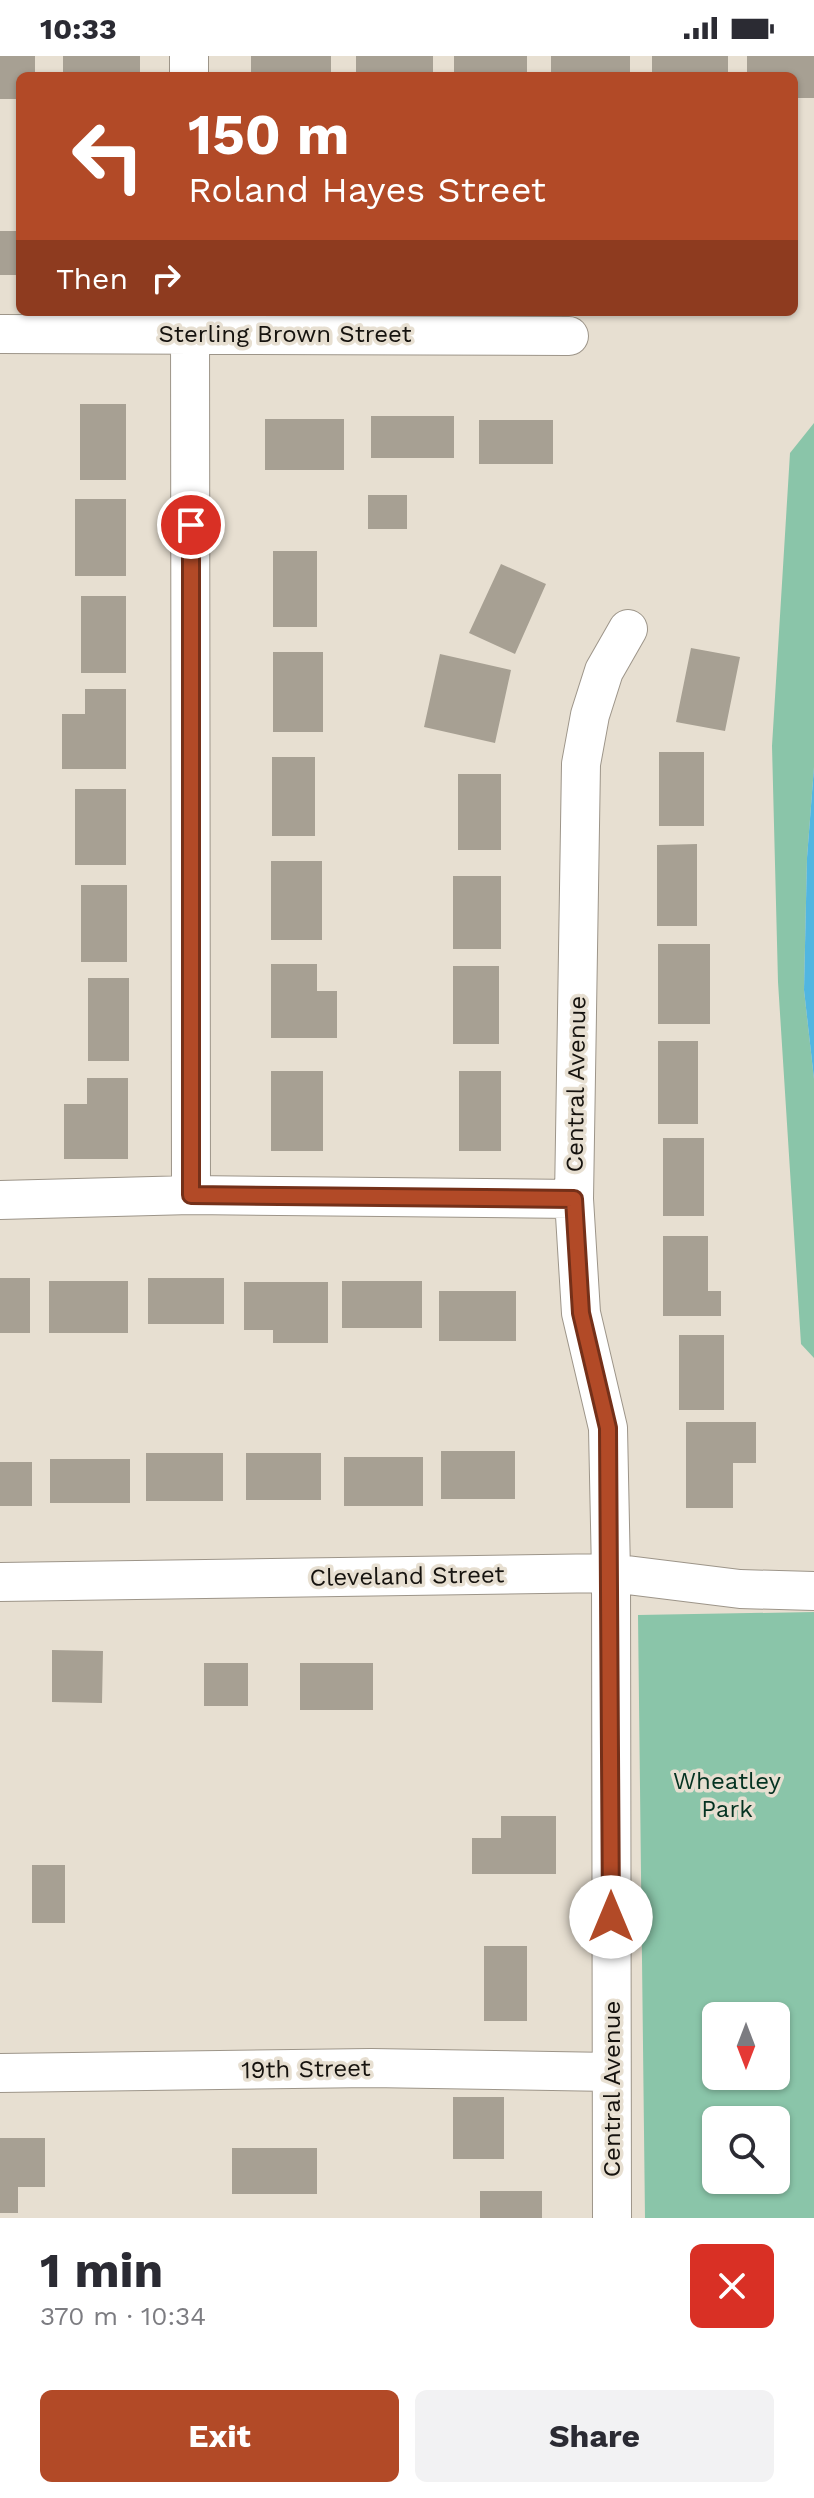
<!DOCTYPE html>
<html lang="en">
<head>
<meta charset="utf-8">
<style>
  body { margin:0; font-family:"Work Sans",sans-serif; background:#f2f2f3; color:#2b2b33; height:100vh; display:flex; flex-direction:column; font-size:30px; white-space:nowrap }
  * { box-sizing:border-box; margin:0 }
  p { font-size:26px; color:#7c7c81 }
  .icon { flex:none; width:44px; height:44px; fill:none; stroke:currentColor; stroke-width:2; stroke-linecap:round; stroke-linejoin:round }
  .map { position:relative; height:2162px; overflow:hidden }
  .panel { display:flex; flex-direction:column; background:#fff; flex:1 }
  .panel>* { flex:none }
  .top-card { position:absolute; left:16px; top:16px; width:782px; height:244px; border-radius:12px; box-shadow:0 2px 6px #0004; background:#b24a27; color:#fff; overflow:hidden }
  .needle { width:52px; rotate:180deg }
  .buttons { position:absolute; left:702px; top:1946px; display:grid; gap:16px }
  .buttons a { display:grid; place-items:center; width:88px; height:88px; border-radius:12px; background:#fff; box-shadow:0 2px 6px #0004; font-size:40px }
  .pin { position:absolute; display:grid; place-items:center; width:68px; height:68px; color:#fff; margin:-34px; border:4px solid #fff; border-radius:50%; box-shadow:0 2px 8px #0007 }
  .me { position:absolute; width:88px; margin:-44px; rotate:0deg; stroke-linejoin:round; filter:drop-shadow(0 0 6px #0008) }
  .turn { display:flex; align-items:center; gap:28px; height:168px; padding:0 40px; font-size:36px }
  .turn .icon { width:104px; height:104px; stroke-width:2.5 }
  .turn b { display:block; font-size:56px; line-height:68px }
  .then { display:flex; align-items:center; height:76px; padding:0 40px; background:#0003; gap:16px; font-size:30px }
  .round { display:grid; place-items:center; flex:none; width:84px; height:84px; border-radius:12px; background:#f2f2f3 }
  .summary { display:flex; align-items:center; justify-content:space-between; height:136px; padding:0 40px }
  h1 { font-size:48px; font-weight:700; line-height:60px }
  .action { display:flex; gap:16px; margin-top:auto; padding:16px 40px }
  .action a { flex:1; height:92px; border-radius:12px; background:#b24a27; color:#fff; font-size:32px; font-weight:700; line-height:92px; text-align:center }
  .action a+a { background:#f2f2f3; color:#2b2b33 }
  .status { display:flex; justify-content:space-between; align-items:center; height:56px; padding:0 40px; background:#fff; direction:ltr }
  .status svg { height:22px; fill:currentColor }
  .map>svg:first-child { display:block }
  .green { fill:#8ac5a9; fill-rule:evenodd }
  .water { fill:#51b6e1 }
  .building { fill:#a7a093 }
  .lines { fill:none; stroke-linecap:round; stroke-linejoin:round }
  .minor-casing { stroke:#9d9589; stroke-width:40 }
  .minor { stroke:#fff; stroke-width:38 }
  .route-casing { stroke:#743019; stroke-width:20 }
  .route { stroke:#b24a27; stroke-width:14 }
  .labels { text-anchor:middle; stroke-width:7; stroke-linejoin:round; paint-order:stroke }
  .street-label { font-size:24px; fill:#15120e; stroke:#e7dfd1 }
  .park-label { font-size:24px; fill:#043221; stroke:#e7dfd1 }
</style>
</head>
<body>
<div class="status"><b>10:33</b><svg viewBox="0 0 49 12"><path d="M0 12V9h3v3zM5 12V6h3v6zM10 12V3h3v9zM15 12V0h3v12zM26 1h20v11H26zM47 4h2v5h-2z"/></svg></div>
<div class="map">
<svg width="814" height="2162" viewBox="0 0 814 2162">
  <rect width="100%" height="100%" fill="#e7dfd1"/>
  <path class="green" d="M814,367V711L807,802L804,934L814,1023V1302L801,1288L778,926L772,690L790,397Z
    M814,1556V2162H645L638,1559ZM776,1960V2020H716V1960ZM776,2064V2124H716V2064Z"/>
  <path class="water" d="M814,711V1023L804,934L807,802Z"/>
  <path class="building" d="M0,0H35V20H20V43H0Z
    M63,0H140V20H63Z
    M251,0H331V20H251Z
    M356,0H433V20H356Z
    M454,0H527V20H454Z
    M551,0H630V20H551Z
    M652,0H728V20H652Z
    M747,0H814V42H794V20H747Z
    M0,175H20V219H0Z
    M80,348H126V424H80Z
    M371,360H454V402H371Z
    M265,363H344V414H265Z
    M479,364H553V408H479Z
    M368,439H407V473H368Z
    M75,443H126V520H75Z
    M273,495H317V571H273Z
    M501,508L546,528L515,598L469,577Z
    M81,540H126V617H81Z
    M691,592L740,601L725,675L676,666Z
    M273,596H323V676H273Z
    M440,598L511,614L495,687L424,671Z
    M85,633H126V713H62V658H85Z
    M659,696H704V770H659Z
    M272,701H315V780H272Z
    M458,718H501V794H458Z
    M75,733H126V809H75Z
    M697,788V870H657V789Z
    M271,805H322V884H271Z
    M453,820H501V893H453Z
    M81,829H127V906H81Z
    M658,888H710V968H658Z
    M271,908H317V935H337V982H271Z
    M453,910H499V988H453Z
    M88,922H129V1005H88Z
    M658,985H698V1068H658Z
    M271,1015H323V1095H271Z
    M459,1015H501V1095H459Z
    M87,1022H128V1103H64V1048H87Z
    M663,1082H704V1160H663Z
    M663,1180H708V1235H721V1260H663Z
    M0,1222H30V1277H0Z
    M148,1222H224V1268H148Z
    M49,1225H128V1277H49Z
    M342,1225H422V1272H342Z
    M244,1226H328V1287H273V1274H244Z
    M439,1235H516V1285H439Z
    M679,1279H724V1354H679Z
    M686,1366H756V1407H733V1452H686Z
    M441,1395H515V1443H441Z
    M146,1397H223V1445H146Z
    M246,1397H321V1444H246Z
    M344,1401H423V1450H344Z
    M50,1403H130V1447H50Z
    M0,1406H32V1450H0Z
    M52,1594L103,1595L102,1647L52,1646Z
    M204,1607H248V1650H204Z
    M300,1607H373V1654H300Z
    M501,1760H556V1818H472V1782H501Z
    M32,1809H65V1867H32Z
    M484,1890H527V1965H484Z
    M453,2041H504V2103H453Z
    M0,2082H45V2131H18V2157H0Z
    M232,2092H317V2138H232Z
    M480,2135H542V2162H480Z"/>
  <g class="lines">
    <defs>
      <path id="minor" d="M189,0V20
        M190,256L191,1139
        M0,278L569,280
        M0,1144L191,1139L574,1143
        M0,1526L611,1517L740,1533L814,1535
        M0,2017L371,2012L611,2016
        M612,2162L611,1517L608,1372L581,1257L574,1143L581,708L590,659L604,615L628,573"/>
    </defs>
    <use href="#minor" class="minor-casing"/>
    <use href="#minor" class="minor"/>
  </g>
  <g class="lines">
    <defs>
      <path id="route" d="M191,469V1139L574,1143L581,1257L608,1372L611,1861"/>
    </defs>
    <use href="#route" class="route-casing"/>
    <use href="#route" class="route"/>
  </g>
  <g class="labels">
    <g class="street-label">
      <text x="285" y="286">Sterling Brown Street</text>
      <text transform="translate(576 1028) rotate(-89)" y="8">Central Avenue</text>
      <text transform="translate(407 1520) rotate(-1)" y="8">Cleveland Street</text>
      <text transform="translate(306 2013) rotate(-1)" y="8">19th Street</text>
      <text transform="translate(612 2033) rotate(-90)" y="8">Central Avenue</text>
    </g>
    <g class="park-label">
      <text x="727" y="1733">Wheatley<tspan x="727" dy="28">Park</tspan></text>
    </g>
  </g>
</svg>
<div class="buttons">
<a><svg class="needle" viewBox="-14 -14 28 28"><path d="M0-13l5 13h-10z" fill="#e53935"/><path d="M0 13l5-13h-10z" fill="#7c7c81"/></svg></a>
<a><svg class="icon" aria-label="search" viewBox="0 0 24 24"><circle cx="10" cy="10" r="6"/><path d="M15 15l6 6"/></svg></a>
</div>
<div class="pin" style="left:191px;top:469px;background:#d93025"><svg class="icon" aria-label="arrive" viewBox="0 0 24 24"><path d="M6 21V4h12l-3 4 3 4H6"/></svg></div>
<svg class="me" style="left:611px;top:1861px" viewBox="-20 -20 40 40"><circle r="19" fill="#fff"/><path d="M0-13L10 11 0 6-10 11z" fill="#b24a27"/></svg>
<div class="top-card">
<div class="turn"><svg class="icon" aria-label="left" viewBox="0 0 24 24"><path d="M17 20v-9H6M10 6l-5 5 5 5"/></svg><div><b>150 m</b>Roland Hayes Street</div></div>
<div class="then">Then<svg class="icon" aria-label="right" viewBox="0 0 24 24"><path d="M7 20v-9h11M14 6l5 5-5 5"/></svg></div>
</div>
</div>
<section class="panel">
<div class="summary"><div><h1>1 min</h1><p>370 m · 10:34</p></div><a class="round" style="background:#d93025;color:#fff"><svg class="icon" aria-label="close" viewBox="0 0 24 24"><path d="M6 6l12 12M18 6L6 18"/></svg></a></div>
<div class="action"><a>Exit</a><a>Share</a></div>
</section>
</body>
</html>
